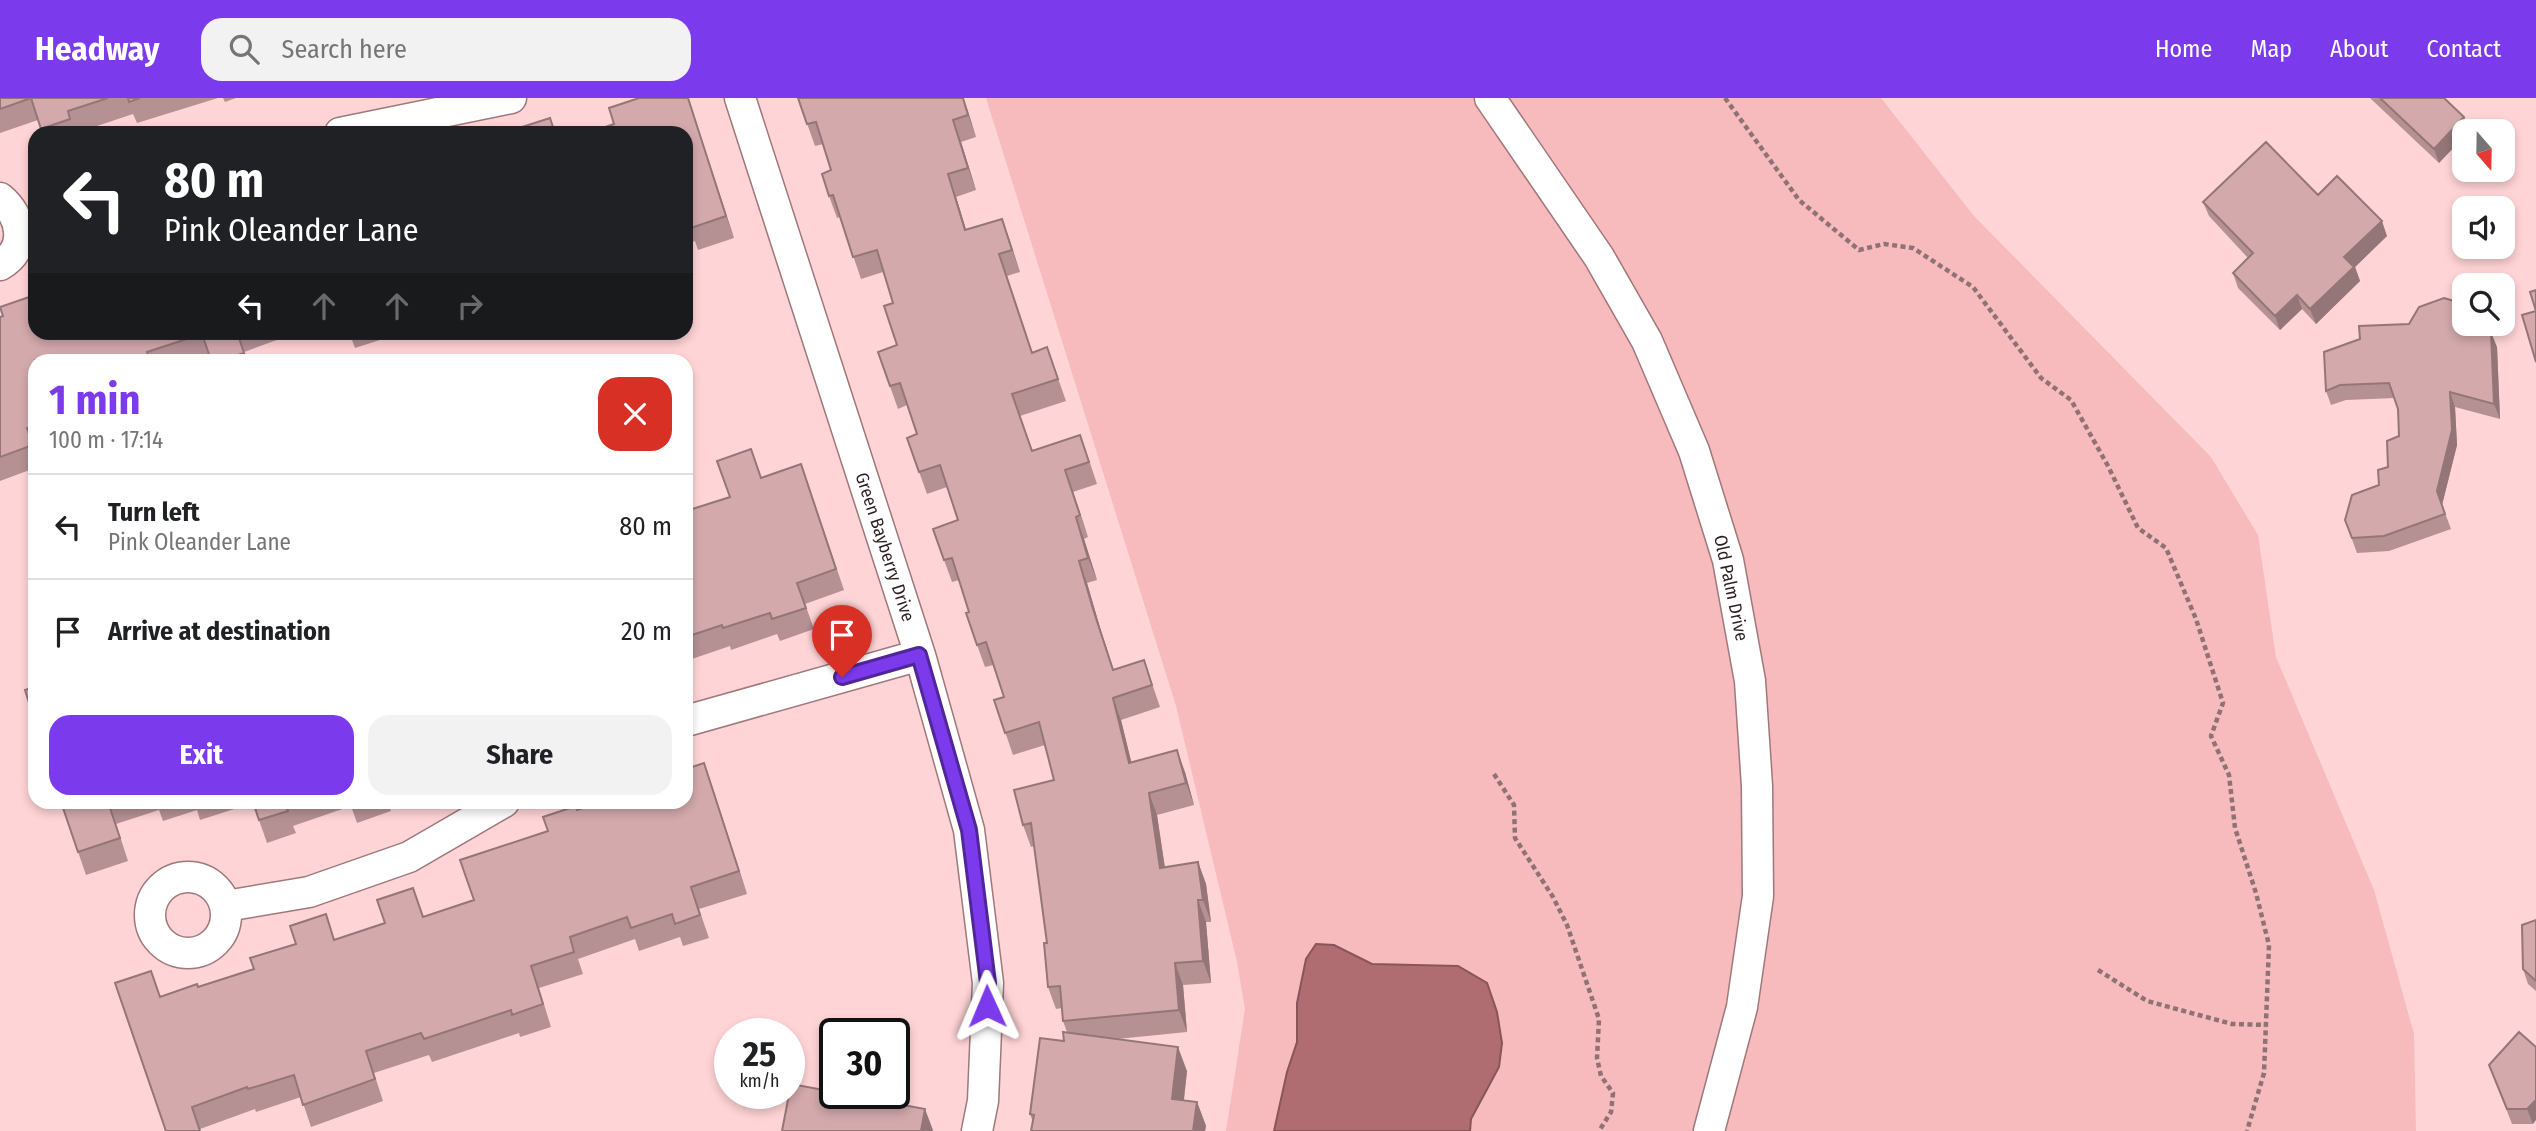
<!DOCTYPE html>
<html lang="en">
<head>
<meta charset="utf-8">
<style>
  body { margin:0; font-family:"Fira Sans Condensed",sans-serif; background:#f2f2f2; color:#202124; height:100vh; display:flex; flex-direction:column; font-size:26px; white-space:nowrap }
  * { box-sizing:border-box; margin:0 }
  p { font-size:23px; color:#757577 }
  .icon { flex:none; width:38px; height:38px; fill:none; stroke:currentColor; stroke-width:2; stroke-linecap:round; stroke-linejoin:round }
  .map { position:relative; flex:1; overflow:hidden }
  .sheet { position:absolute; left:28px; top:256px; width:665px; height:455px; display:flex; flex-direction:column; background:#fff; border-radius:21px; box-shadow:0 4px 10px #0003 }
  .sheet>* { flex:none }
  .top-card { position:absolute; left:28px; top:28px; width:665px; height:214px; border-radius:21px; box-shadow:0 4px 10px #0003; background:#202124; color:#fff; overflow:hidden }
  .needle { width:46px; rotate:160deg }
  .fabs { position:absolute; left:2452px; top:21px; display:grid; gap:14px }
  .fabs a { display:grid; place-items:center; width:63px; height:63px; border-radius:14px; background:#fff; box-shadow:0 4px 10px #0003; font-size:35px }
  .speed { position:absolute; left:714px; top:920px; display:flex; gap:14px; font-size:35px; font-weight:700; text-align:center }
  .speed>* { display:grid; place-content:center; width:91px; height:91px; border-radius:50%; background:#fff; box-shadow:0 4px 10px #0003; line-height:1 }
  .speed small { font-size:18px; font-weight:400 }
  .speed .limit { border:4px solid #111; border-radius:10px; background:#fff; color:#111 }
  .pin { position:absolute; display:grid; place-items:center; width:60px; height:60px; color:#fff; margin:-72px -30px; border-radius:50% 50% 50% 0; rotate:-45deg; box-shadow:0 0 7px #0007 }
  .pin .icon { rotate:45deg }
  .me { position:absolute; width:77px; margin:-38px; rotate:359deg; stroke-linejoin:round; filter:drop-shadow(0 0 5px #0008) }
  .turn { display:flex; align-items:center; gap:24px; height:147px; padding:0 21px; font-size:32px }
  .turn .icon { width:91px; height:91px; stroke-width:2.5 }
  .turn b { display:block; font-size:49px; line-height:60px }
  .lanes { display:flex; align-items:center; height:66px; padding:0 21px; background:#0003; justify-content:center; gap:35px; direction:ltr }
  .lanes .off { opacity:.35 }
  .round { display:grid; place-items:center; flex:none; width:74px; height:74px; border-radius:21px; background:#f2f2f2 }
  .summary { display:flex; align-items:center; justify-content:space-between; height:119px; padding:0 21px }
  h1 { font-size:42px; font-weight:700; line-height:52px; color:#7c3aed }
  .button { display:flex; gap:14px; margin-top:auto; padding:14px 21px }
  .button a { flex:1; height:80px; border-radius:21px; background:#7c3aed; color:#fff; font-size:28px; font-weight:700; line-height:80px; text-align:center }
  .button a+a { background:#f2f2f2; color:#202124 }
  ul { padding:0; list-style:none }
  li { display:flex; align-items:center; gap:21px; height:105px; padding:0 21px; border-top:2px solid #e0e0e0 }
  li div { flex:1 }
  li b { display:block; font-size:26px }
  li em { font-style:normal }
  header { display:flex; align-items:center; gap:42px; box-sizing:border-box; height:98px; padding:0 35px; background:#7c3aed; color:#fff }
  header strong { font-size:33px }
  nav { display:flex; gap:38px; margin-inline-start:auto; font-size:24px }
  .search { width:490px; height:63px; background:#f2f2f2; display:flex; align-items:center; gap:18px; box-sizing:border-box; padding:0 24px; border-radius:21px; color:#757577; font-size:26px }
  .map>svg:first-child { display:block }
  .green { fill:#f7babd }
  .water { fill:#af6d72; stroke:#885559; stroke-width:2 }
  .lines { fill:none; stroke-linecap:round; stroke-linejoin:round }
  .minor-casing { stroke:#9f787a; stroke-width:33 }
  .path { stroke:#8f7374; stroke-width:4.5; stroke-dasharray:5 3.5; stroke-linecap:butt }
  .minor { stroke:#fff; stroke-width:30 }
  .wall { fill:#b59194 }
  .shaded-wall { fill:#947678 }
  .building { fill:#d3a9ac; stroke:#947678; stroke-width:2 }
  .route-casing { stroke:#51269a; stroke-width:18 }
  .route { stroke:#7c3aed; stroke-width:12 }
  .labels { text-anchor:middle; stroke-width:6; stroke-linejoin:round; paint-order:stroke }
  .street-label { font-size:18px; fill:#2d1d1e; stroke:#fff }
</style>
</head>
<body>
<header>
<strong>Headway</strong>
<div class="search"><svg class="icon" aria-label="search" viewBox="0 0 24 24"><circle cx="10" cy="10" r="6"/><path d="M15 15l6 6"/></svg>Search here</div>
<nav><a>Home</a><a>Map</a><a>About</a><a>Contact</a></nav>
</header>
<div class="map">
<svg width="2536" height="1033" viewBox="0 0 2536 1033">
  <rect width="100%" height="100%" fill="#ffd4d6"/>
  <path class="green" d="M986,0H1881L1974,118L2211,359L2258,437L2276,559L2374,792L2414,936L2416,1033H1226L1245,911L1237,864L1176,608Z"/>
  <path class="water" d="M1316,846L1334,847L1372,866L1458,868L1487,885L1497,914L1502,945L1499,969L1471,1021L1470,1033H1274L1287,974L1297,944V905L1306,861Z"/>
  <g class="lines">
    <defs>
      <path id="minor" d="M740,0L920,557L969,732L988,885L983,1003L977,1033
        M1490,0L1599,159L1647,243L1694,353L1728,462L1750,583L1757,688L1758,798L1742,909L1709,1033
        M340,35L511,0
        M0,100C22,118 29,151 0,167
        M686,623L920,557
        M150 817a38 38 0 1 1 76 0a38 38 0 1 1-76 0Z
        M226,808L309,794L409,759L504,704"/>
    </defs>
    <use href="#minor" class="minor-casing"/>
    <path class="path" d="M1725,0L1799,102L1859,152L1884,146L1913,150L1973,189L2041,280L2071,302L2108,368L2138,430L2166,450L2196,521L2223,605L2211,638L2229,677L2235,730L2256,795L2269,847L2264,975L2247,1033
      M1494,676L1514,707L1515,740L1553,799L1567,827L1599,921L1597,960L1601,978L1613,995L1611,1014L1599,1033
      M2098,872L2147,903L2232,926L2266,927"/>
    <use href="#minor" class="minor"/>
  </g>
  <path class="wall" d="M0,0H218L137,25L133,16L76,35H43L38,22L0,35Z
    M223,0H236L225,4Z
    M688,0L734,140L698,152L695,143L686,146V35Z
    M798,0H963L976,39L961,44L976,92L956,99L966,132L1002,121L1020,174L1007,178L1032,255L1047,249L1066,303L1020,318L1032,353L1088,359L1097,386L1073,394L1088,439L1084,441L1097,482L1087,485L1101,533L1113,572L1144,562L1160,609L1121,622L1131,664L1185,674L1194,707L1157,717L1165,769L1198,764L1206,786L1211,824H1206L1211,885L1183,887L1187,934L1117,941L1187,973L1184,1002L1197,1004L1206,1028L1205,1033H1031L1033,1024L1030,1016L1067,934L1063,923L1062,910L1056,911L1048,889L1047,845L1034,748L1031,749L1023,727L1054,682L1045,647L1013,657L994,602L1004,599L993,567L985,569L977,547L969,514L959,482L952,484L944,462L958,422L947,389L927,396L907,340L917,336L907,307L898,311L878,254L897,247L893,205L883,174L861,181L840,119L837,120L829,98L831,72L823,46L815,48Z
    M2370,0H2444L2464,19L2469,33H2464L2439,65Z
    M2318,97L2387,138L2355,169L2360,183L2316,226L2302,211L2280,232L2238,190L2233,175L2248,160L2209,118L2203,104Z
    M3,218L35,234H299L244,254L247,262H211L209,257L194,262H35V370L0,383V219Z
    M2464,226H2471L2470,229L2497,249L2500,321L2455,309L2457,347L2442,407L2451,431L2389,453L2357,455L2345,422L2379,387L2388,369L2399,338L2398,311L2395,300L2346,302L2331,307L2326,293Z
    M349,234H381L383,241L355,250Z
    M801,366L844,492L805,506L814,531L780,543L777,536L731,552L730,548L689,562L686,555V413L730,399Z
    M712,688L747,796L699,811L709,840L683,848L680,839L639,853L635,841L578,861L583,876L539,890L551,929L520,939L519,935L432,964L429,957L374,975L383,1003L311,1029L301,999L256,1014L255,1011L200,1031L166,1033L160,899L198,889L254,871L296,846L335,841L423,819L474,802L548,733L577,712Z
    M61,704H388L391,713L357,725L351,708L293,728L296,735L267,745L253,705L200,722L197,712L163,723L159,712L116,726L128,763L86,777Z
    M2536,822V893L2528,886L2523,871Z
    M2536,949L2533,1026H2512L2489,967Z"/>
  <path class="shaded-wall" d="M688,0L734,140L726,118Z
    M963,0L968,13L976,39L968,17Z
    M2464,19L2469,33H2464V39L2439,65L2434,51Z
    M953,22L961,44L976,92L968,70Z
    M948,76L956,99L973,154L965,132Z
    M1002,121L1010,143L1020,174L1012,152Z
    M2382,123L2387,138L2355,169L2360,183L2316,226L2310,211L2344,159Z
    M2297,197L2302,211L2280,232L2275,218Z
    M2464,217V226H2471L2467,241L2461,227Z
    M2491,234L2497,249L2500,321L2494,306Z
    M2450,294L2455,309L2457,347L2442,407L2437,393Z
    M1065,372L1073,394L1088,439L1080,417Z
    M1076,419L1084,441L1097,482L1088,460Z
    M1079,463L1087,485L1101,533L1121,594L1093,511Z
    M1113,600L1121,622L1137,687L1129,665Z
    M1177,652L1185,674L1194,707L1186,685Z
    M704,665L712,688L747,796L739,773Z
    M1149,695L1157,717L1168,792L1160,770Z
    M1198,764L1206,786L1211,824L1203,802Z
    M1198,802L1206,824L1211,885L1203,863Z
    M1175,865L1183,887L1187,934L1179,912Z
    M1178,949L1187,973L1181,1025L1172,1001Z
    M2536,1002V1022L2533,1026L2527,1011Z
    M1197,1004L1206,1028L1205,1033H1193Z
    M925,1011L933,1032V1033H921Z"/>
  <path class="building" d="M0,0H108L68,13L70,21L41,31L31,0L0,11Z
    M128,0H140L129,4Z
    M639,0H688L726,118L691,130L688,121L686,122V35H588L614,26L609,10Z
    M798,0H963L968,17L953,22L968,70L948,76L965,132L1002,121L1012,152L999,156L1032,255L1047,249L1058,281L1012,296L1032,353L1080,337L1089,364L1065,372L1080,417L1076,419L1088,460L1079,463L1093,511L1113,572L1144,562L1152,587L1113,600L1129,665L1177,652L1186,685L1149,695L1160,770L1198,764L1203,802H1198L1203,863L1175,865L1179,912L1063,923L1060,888L1048,889L1044,845H1047L1031,725L1023,727L1014,692L1054,682L1039,624L1005,635L994,602L1004,599L986,544L977,547L966,515L969,514L952,460L944,462L933,431L958,422L940,367L919,374L907,340L917,336L900,285L890,288L878,254L897,247L884,208L893,205L877,152L853,159L833,97L829,98L822,76L831,72L816,24L807,26Z
    M2380,0H2444L2464,19L2434,51Z
    M550,20L555,35H520L519,30Z
    M2266,44L2318,97L2337,78L2382,123L2344,159L2354,169L2310,211L2297,197L2275,218L2233,175L2253,155L2203,104Z
    M2536,192V264L2522,217L2536,213L2530,194Z
    M35,197V234H237L244,255L223,262H211L202,236L147,254L149,261L146,262H35V327L27,330L33,347L0,359V219L3,218L0,209Z
    M2444,200L2464,206V217L2461,227L2491,234L2494,306L2450,294L2452,332L2437,393L2445,416L2384,438L2352,440L2345,422L2352,397L2379,387L2378,372L2388,369L2387,343L2399,338L2398,311L2389,285L2340,287L2326,293L2324,254L2360,241L2359,228L2409,226L2419,209Z
    M751,351L761,380L801,366L836,471L797,485L806,510L772,521L770,515L723,530L722,527L686,539V413L730,399L717,363Z
    M35,589V624L25,592Z
    M704,665L739,773L691,789L700,817L675,826L672,816L631,830L627,819L570,839L574,854L531,868L543,906L512,917L511,912L424,941L421,935L366,953L375,981L303,1007L294,977L248,991L247,989L192,1009L200,1033H166L115,885L151,873L160,899L197,886L198,889L254,871L250,860L296,846L290,828L326,816L334,842L385,825L377,802L413,790L423,819L474,802L460,762L548,733L543,719L576,708L577,712L602,704H686V671Z
    M61,704H108L120,740L78,754Z
    M253,704H290L285,705L288,713L259,722Z
    M2536,822V883L2523,871L2522,827Z
    M1063,934L1178,949L1172,1001L1197,1004L1193,1033H1031L1034,1017L1030,1016L1040,940L1064,943Z
    M2519,934L2536,949V1002L2527,1011H2507L2489,967Z
    M791,986L835,994V996H844L925,1011L921,1033H782Z"/>
  <g class="lines">
    <defs>
      <path id="route" d="M842,579L919,557L969,732L988,885L987,908"/>
    </defs>
    <use href="#route" class="route-casing"/>
    <use href="#route" class="route"/>
  </g>
  <g class="labels">
    <g class="street-label">
      <text transform="translate(885 449) rotate(72)" y="6">Green Bayberry Drive</text>
      <text transform="translate(1731 490) rotate(78)" y="6">Old Palm Drive</text>
    </g>
  </g>
</svg>
<div class="fabs">
<a><svg class="needle" viewBox="-14 -14 28 28"><path d="M0-13l5 13h-10z" fill="#e53935"/><path d="M0 13l5-13h-10z" fill="#757577"/></svg></a>
<a><svg class="icon" aria-label="sound" viewBox="0 0 24 24"><path d="M4 9h4l5-4v14l-5-4H4zM17 9q2 3 0 6"/></svg></a>
<a><svg class="icon" aria-label="search" viewBox="0 0 24 24"><circle cx="10" cy="10" r="6"/><path d="M15 15l6 6"/></svg></a>
</div>
<div class="speed"><div>25<small>km/h</small></div><div class="limit">30</div></div>
<div class="pin" style="left:842px;top:579px;background:#d93025"><svg class="icon" aria-label="arrive" viewBox="0 0 24 24"><path d="M6 21V4h12l-3 4 3 4H6"/></svg></div>
<svg class="me" style="left:987px;top:908px" viewBox="-20 -20 40 40"><path d="M0-17L14 15 0 8-14 15z" fill="#7c3aed" stroke="#fff" stroke-width="4"/></svg>
<div class="top-card">
<div class="turn"><svg class="icon" aria-label="left" viewBox="0 0 24 24"><path d="M17 20v-9H6M10 6l-5 5 5 5"/></svg><div><b>80 m</b>Pink Oleander Lane</div></div>
<div class="lanes"><svg class="icon" aria-label="left" viewBox="0 0 24 24"><path d="M17 20v-9H6M10 6l-5 5 5 5"/></svg><svg class="icon off" aria-label="ahead" viewBox="0 0 24 24"><path d="M12 20V5M6 11l6-6 6 6"/></svg><svg class="icon off" aria-label="ahead" viewBox="0 0 24 24"><path d="M12 20V5M6 11l6-6 6 6"/></svg><svg class="icon off" aria-label="right" viewBox="0 0 24 24"><path d="M7 20v-9h11M14 6l5 5-5 5"/></svg></div>
</div>
<section class="sheet">
<div class="summary"><div><h1>1 min</h1><p>100 m · 17:14</p></div><a class="round" style="background:#d93025;color:#fff"><svg class="icon" aria-label="close" viewBox="0 0 24 24"><path d="M6 6l12 12M18 6L6 18"/></svg></a></div>
<ul>
<li><svg class="icon" aria-label="left" viewBox="0 0 24 24"><path d="M17 20v-9H6M10 6l-5 5 5 5"/></svg><div><b>Turn left</b><p>Pink Oleander Lane</p></div><em>80 m</em></li>
<li><svg class="icon" aria-label="arrive" viewBox="0 0 24 24"><path d="M6 21V4h12l-3 4 3 4H6"/></svg><div><b>Arrive at destination</b></div><em>20 m</em></li>
</ul>
<div class="button"><a>Exit</a><a>Share</a></div>
</section>
</div>
</body>
</html>
